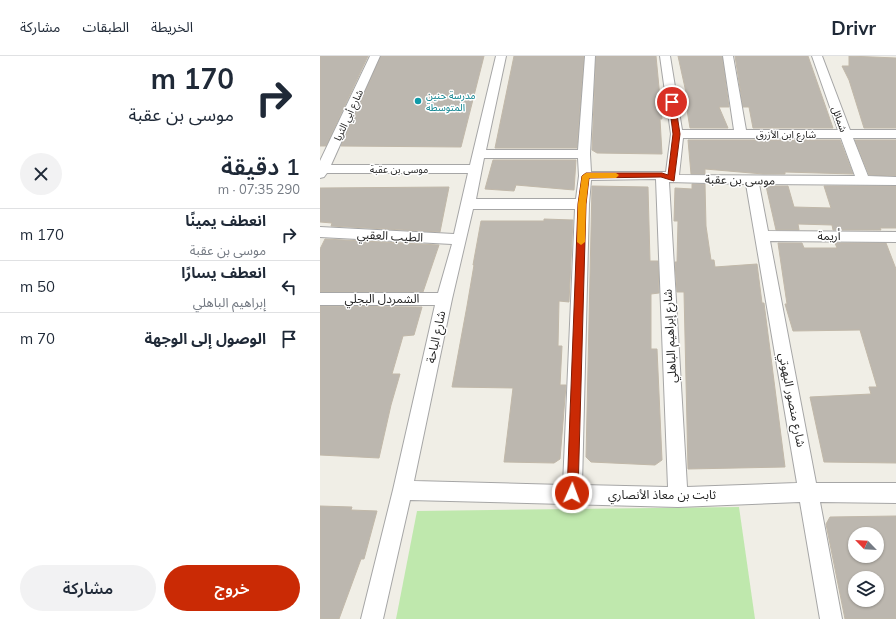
<!DOCTYPE html>
<html lang="ar">
<head>
<meta charset="utf-8">
<style>
  body { margin:0; font-family:Mulish,"Noto Sans Arabic",sans-serif; background:#f2f2f3; color:#1f2937; direction:rtl; height:100vh; display:flex; flex-direction:column; font-size:15px; white-space:nowrap }
  * { box-sizing:border-box; margin:0 }
  p { font-size:13px; color:#747a83 }
  .icon { flex:none; width:22px; height:22px; fill:none; stroke:currentColor; stroke-width:2; stroke-linecap:round; stroke-linejoin:round }
  .map { position:relative; flex:1; overflow:hidden; direction:ltr }
  .details { display:flex; flex-direction:column; background:#fff; width:320px }
  .details>* { flex:none }
  .banner { background:#fff; color:#1f2937; overflow:hidden }
  .needle { width:26px; rotate:295deg }
  .tools { position:absolute; left:528px; top:471px; display:grid; gap:8px }
  .tools a { display:grid; place-items:center; width:36px; height:36px; border-radius:50%; background:#fff; box-shadow:0 1px 3px #0004; font-size:20px }
  .pin { position:absolute; display:grid; place-items:center; width:34px; height:34px; color:#fff; margin:-17px; border:2px solid #fff; border-radius:50%; box-shadow:0 1px 4px #0007 }
  .me { position:absolute; width:44px; margin:-22px; rotate:2deg; stroke-linejoin:round; filter:drop-shadow(0 0 3px #0008) }
  .turn { display:flex; align-items:center; gap:14px; height:84px; padding:0 20px; font-size:18px }
  .turn .icon { width:52px; height:52px; stroke-width:2.5 }
  .turn b { display:block; font-size:28px; line-height:34px }
  .round { display:grid; place-items:center; flex:none; width:42px; height:42px; border-radius:21px; background:#f2f2f3 }
  .headline { display:flex; align-items:center; justify-content:space-between; height:68px; padding:0 20px }
  h1 { font-size:24px; font-weight:600; line-height:30px }
  .action { display:flex; gap:8px; margin-top:auto; padding:8px 20px }
  .action a { flex:1; height:46px; border-radius:24px; background:#ca2a05; color:#fff; font-size:16px; font-weight:600; line-height:46px; text-align:center }
  .action a+a { background:#f2f2f3; color:#1f2937 }
  ul { padding:0; list-style:none }
  li { display:flex; align-items:center; gap:12px; height:52px; padding:0 20px; border-top:1px solid #e0e1e3 }
  li div { flex:1 }
  li b { display:block; font-size:15px }
  li em { font-style:normal }
  header { display:flex; align-items:center; gap:24px; box-sizing:border-box; height:56px; padding:0 20px; background:#fff; border-bottom:1px solid #e0e1e3 }
  header strong { font-size:19px }
  nav { display:flex; gap:22px; margin-inline-start:auto; font-size:14px }
  main { display:flex; flex:1; min-height:0 }
  .map>svg:first-child { display:block }
  .grass { fill:#bfe8ad }
  .building { fill:#bcb7af; stroke:#c1b8a9; fill-rule:evenodd }
  .lines { fill:none; stroke-linecap:round; stroke-linejoin:round }
  .street-casing { stroke:#a6a6a6; stroke-width:2 }
  .street { fill:#fff; fill-rule:evenodd }
  .route { fill:#ca2a05; stroke:#831b03 }
  .slow { fill:#f59e0b }
  .culture-dot { fill:#0f9aa8; stroke:#fff; stroke-width:1.5 }
  .labels { text-anchor:middle; stroke-width:3; stroke-linejoin:round; paint-order:stroke }
  .far-culture-label { font-size:10px; fill:#0d838f; stroke:#fff; text-anchor:start }
  .far-street-label { font-size:10px; fill:#1f1f1f; stroke:#fff }
  .street-label { font-size:12px; fill:#1f1f1f; stroke:#fff }
</style>
</head>
<body>
<header>
<strong>Drivr</strong>
<nav><a>الخريطة</a><a>الطبقات</a><a>مشاركة</a></nav>
</header>
<main>
<div class="map">
<svg width="576" height="563" viewBox="0 0 576 563">
  <rect width="100%" height="100%" fill="#f0eee6"/>
  <path class="grass" d="M419,451L435,563H76L97,455Z"/>
  <path class="building" d="M0,0H48L6,90H0Z
    M61,0H164L141,91L21,90Z
    M194,0H264L257,92H175Z
    M276,0H336L342,63H340L342,98L277,97L272,94Z
    M358,0H402L409,51H399L408,72H370L367,54V41Z
    M415,0H488L513,72H433L429,51H423Z
    M529,0L576,2V72H544L529,24L522,10H529Z
    M368,84H520L533,118L465,116V118H443L385,113V118H371Z
    M535,84H576V120L549,119Z
    M173,104H256L254,134L196,129L194,135L165,133Z
    M372,128H385L386,170L391,204H394L395,211L437,208L442,247H444L465,411L368,413L364,236H357L355,206H357L358,165H354L355,132L372,133Z
    M272,130L328,131L330,205H338L339,237L331,238V293H337L342,404L335,409L271,406L266,401Z
    M446,130H468L474,151L511,152L504,130H576V172H560L561,174H513L512,169L478,168L479,174H456Z
    M129,131L120,176L11,170L12,167L0,166V132Z
    M224,163L253,164L249,246L239,245L238,290H242L240,329H246L240,403L234,407L184,406L193,332L132,331L147,250L154,209H153L161,165H224Z
    M5,183L119,189L103,236H0V193Z
    M458,187H482L484,192H517L515,187H566L576,213V407L504,406L490,341L551,338L549,331H557L540,274L473,275L465,248H467Z
    M0,250L102,251L94,279L83,280L72,318H80L71,349L59,402L0,399Z
    M0,450L32,451L31,454L57,455L44,503H41L19,563H0Z
    M576,460V563H525L506,468L510,461ZM535,478H557V500H535ZM535,522H557V544H535Z"/>
  <g class="lines">
    <defs>
      <path id="street" d="M50,0H60L11,109H150L176,0H186L166,94H258L265,0H275L270,98L271,116H346L351,78L340,0H350L362,74H414L403,0H413L426,74H518L492,0H502L530,74H576V82H533L548,120L576,121V129L439,128L448,175L576,176V186L450,185L496,427H576V447L500,446L522,563H500L480,446L358,451L90,444L63,563H41L73,434L115,249H0V237H118L132,188L0,181V171L134,178L148,117H7L4,121L0,122V105ZM363,82H521L535,120L359,119ZM164,102H258L259,120L256,143H156ZM336,123L348,431L262,429L269,148L271,124ZM349,126L426,128L477,427L367,431ZM153,153H255L243,429L94,425L132,243Z"/>
    </defs>
    <use href="#street" class="street-casing"/>
    <use href="#street" class="street"/>
  </g>
  <path class="route" d="M352,45L355,46L360,78L354,125L341,121L269,122L266,148L258,437L256,441L252,443L248,441L247,437L258,148L262,120L266,117H342L348,119L353,78L349,46Z"/>
  <path class="slow" d="M266,117H296L299,119L296,122H269L266,148L265,186L261,189L257,186L258,148L262,120Z"/>
  <circle class="culture-dot" cx="98" cy="45" r="4"/>
  <g class="labels">
    <g class="far-culture-label">
      <text x="106" y="43">مدرسة حنين<tspan x="106" dy="12">المتوسطة</tspan></text>
    </g>
    <g class="far-street-label">
      <text transform="translate(28 59) rotate(-65)" y="4">شارع أبي الثريا</text>
      <text transform="translate(520 63) rotate(70)" y="4">شمائل</text>
      <text x="466" y="82">شارع ابن الأزرق</text>
      <text x="79" y="117">موسى بن عقبة</text>
    </g>
    <g class="street-label">
      <text transform="translate(420 124) rotate(1)" y="4">موسى بن عقبة</text>
      <text transform="translate(70 180) rotate(3)" y="4">الطيب العقبي</text>
      <text x="509" y="184">أريمة</text>
      <text x="62" y="247">الشمردل البجلي</text>
      <text transform="translate(350 280) rotate(-93)" y="4">شارع إبراهيم الباهلي</text>
      <text transform="translate(116 281) rotate(-78)" y="4">شارع الباحة</text>
      <text transform="translate(472 344) rotate(79)" y="4">شارع منصور البهوتي</text>
      <text x="342" y="443">ثابت بن معاذ الأنصاري</text>
    </g>
  </g>
</svg>
<div class="tools">
<a><svg class="needle" viewBox="-14 -14 28 28"><path d="M0-13l5 13h-10z" fill="#e53935"/><path d="M0 13l5-13h-10z" fill="#747a83"/></svg></a>
<a><svg class="icon" aria-label="layers" viewBox="0 0 24 24"><path d="M12 4l9 5-9 5-9-5zM3 14l9 5 9-5"/></svg></a>
</div>
<div class="pin" style="left:352px;top:46px;background:#d93025"><svg class="icon" aria-label="arrive" viewBox="0 0 24 24"><path d="M6 21V4h12l-3 4 3 4H6"/></svg></div>
<svg class="me" style="left:252px;top:437px" viewBox="-20 -20 40 40"><circle r="17" fill="#ca2a05" stroke="#fff" stroke-width="3"/><path d="M0-11L8 9 0 5-8 9z" fill="#fff"/></svg>
</div>
<section class="details">
<div class="banner">
<div class="turn"><svg class="icon" aria-label="right" viewBox="0 0 24 24"><path d="M7 20v-9h11M14 6l5 5-5 5"/></svg><div><b>170 m</b>موسى بن عقبة</div></div>
</div>
<div class="headline"><div><h1>1 دقيقة</h1><p>290 m · 07:35</p></div><a class="round"><svg class="icon" aria-label="close" viewBox="0 0 24 24"><path d="M6 6l12 12M18 6L6 18"/></svg></a></div>
<ul>
<li><svg class="icon" aria-label="right" viewBox="0 0 24 24"><path d="M7 20v-9h11M14 6l5 5-5 5"/></svg><div><b>انعطف يمينًا</b><p>موسى بن عقبة</p></div><em>170 m</em></li>
<li><svg class="icon" aria-label="left" viewBox="0 0 24 24"><path d="M17 20v-9H6M10 6l-5 5 5 5"/></svg><div><b>انعطف يسارًا</b><p>إبراهيم الباهلي</p></div><em>50 m</em></li>
<li><svg class="icon" aria-label="arrive" viewBox="0 0 24 24"><path d="M6 21V4h12l-3 4 3 4H6"/></svg><div><b>الوصول إلى الوجهة</b></div><em>70 m</em></li>
</ul>
<div class="action"><a>خروج</a><a>مشاركة</a></div>
</section>
</main>
</body>
</html>
